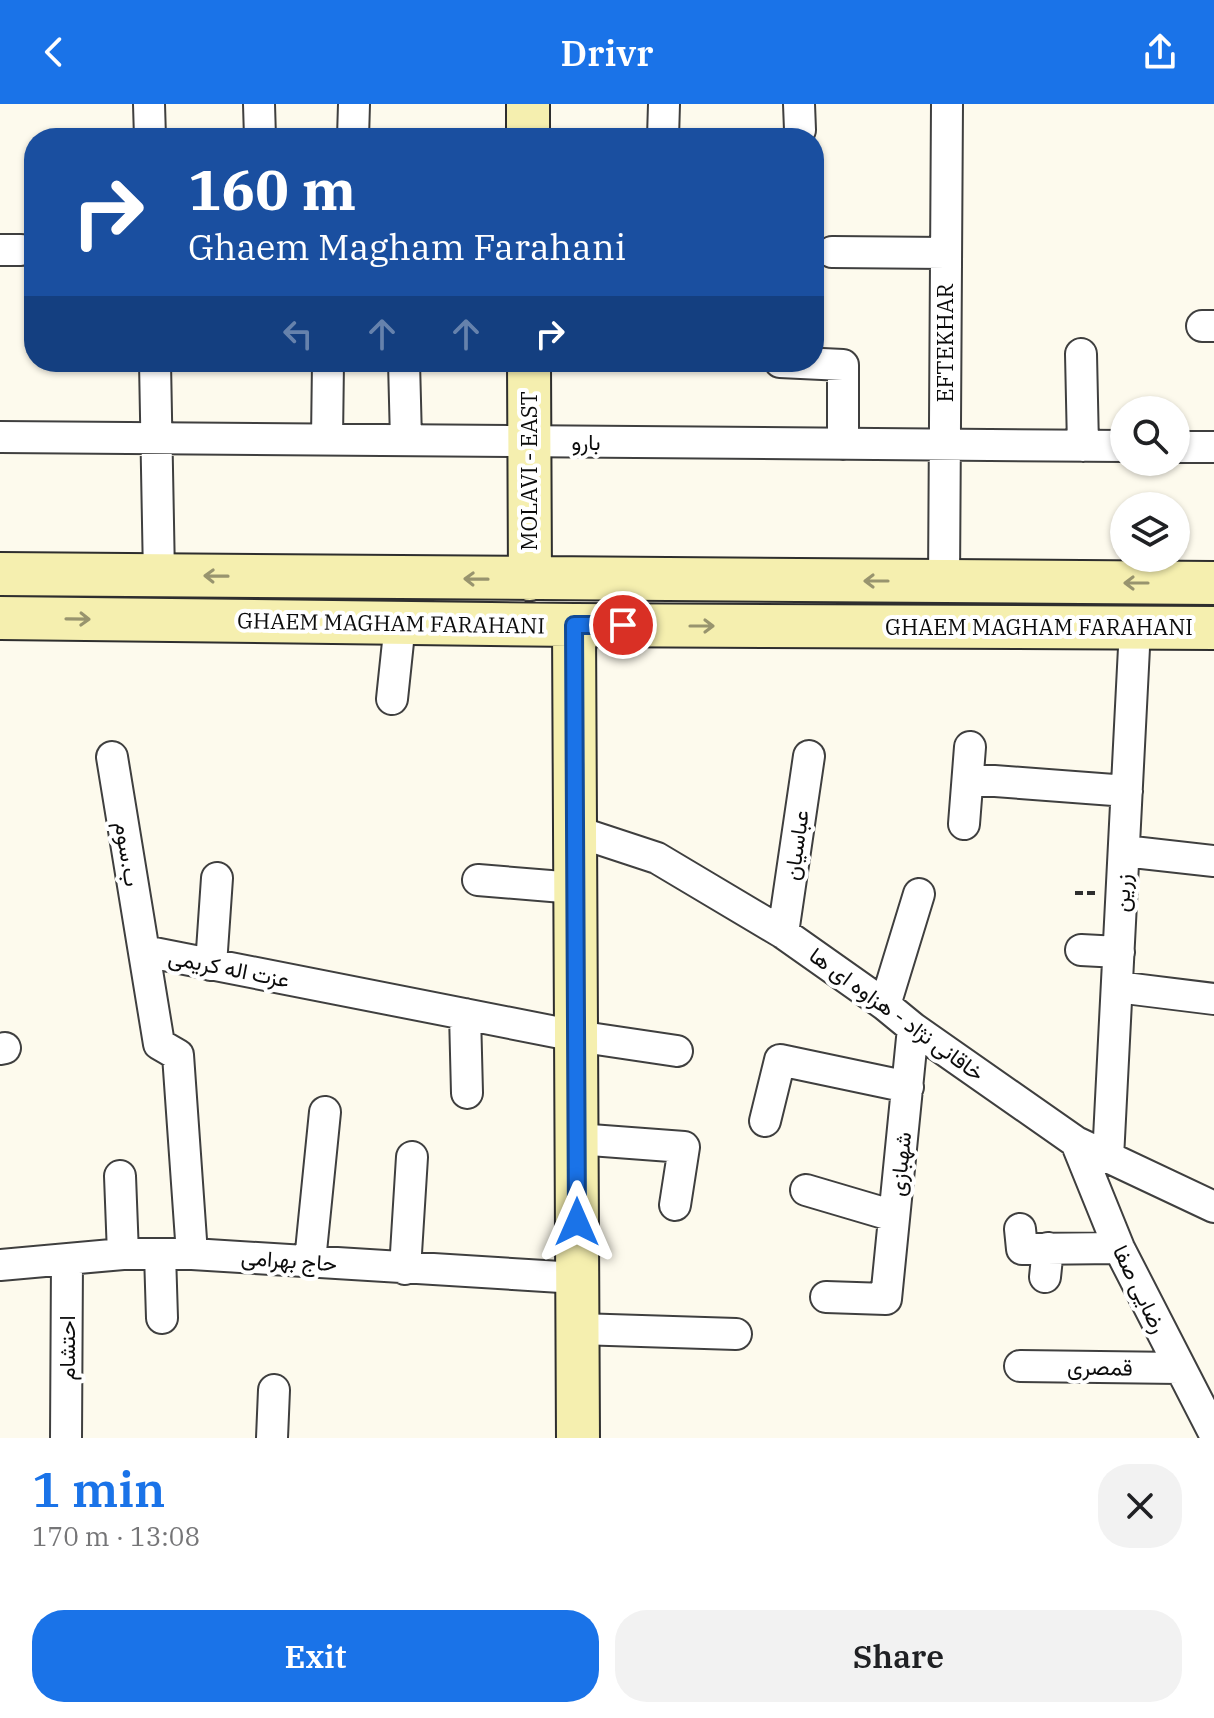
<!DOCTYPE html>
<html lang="en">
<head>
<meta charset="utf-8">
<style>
  body { margin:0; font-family:"IBM Plex Serif",Vazirmatn,serif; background:#f2f2f2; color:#202124; height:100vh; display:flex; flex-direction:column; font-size:30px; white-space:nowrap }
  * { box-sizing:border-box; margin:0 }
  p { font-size:26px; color:#757577 }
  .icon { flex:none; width:44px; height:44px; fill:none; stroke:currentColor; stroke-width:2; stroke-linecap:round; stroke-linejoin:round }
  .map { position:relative; height:1334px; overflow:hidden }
  .drawer { display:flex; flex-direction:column; background:#fff; flex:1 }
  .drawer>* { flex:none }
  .banner { position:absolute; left:24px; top:24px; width:800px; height:244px; border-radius:32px; box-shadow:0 2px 6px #0004; background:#1a4fa0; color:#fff; overflow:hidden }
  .tools { position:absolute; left:1110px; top:292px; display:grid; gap:16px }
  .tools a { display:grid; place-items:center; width:80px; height:80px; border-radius:50%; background:#fff; box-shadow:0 2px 6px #0004; font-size:40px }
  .pin { position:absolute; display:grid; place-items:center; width:68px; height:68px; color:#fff; margin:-34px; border:4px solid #fff; border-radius:50%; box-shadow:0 2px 8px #0007 }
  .me { position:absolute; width:88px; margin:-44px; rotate:0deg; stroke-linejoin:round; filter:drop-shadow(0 0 6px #0008) }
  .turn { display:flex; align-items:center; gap:28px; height:168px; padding:0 32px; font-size:36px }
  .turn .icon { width:104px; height:104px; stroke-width:2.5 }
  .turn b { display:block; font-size:56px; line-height:68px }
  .lanes { display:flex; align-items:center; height:76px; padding:0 32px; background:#0003; justify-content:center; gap:40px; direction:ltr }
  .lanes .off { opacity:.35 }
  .round { display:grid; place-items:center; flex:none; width:84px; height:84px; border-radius:32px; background:#f2f2f2 }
  .head { display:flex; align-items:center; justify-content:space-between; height:136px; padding:0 32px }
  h1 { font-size:48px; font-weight:600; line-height:60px; color:#1a73e8 }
  .primary-button { display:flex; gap:16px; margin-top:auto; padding:16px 32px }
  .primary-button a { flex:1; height:92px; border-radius:32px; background:#1a73e8; color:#fff; font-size:32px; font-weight:600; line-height:92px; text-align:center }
  .primary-button a+a { background:#f2f2f2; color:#202124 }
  header { display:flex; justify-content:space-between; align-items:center; height:104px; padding:0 32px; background:#1a73e8; color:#fff; font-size:36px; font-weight:600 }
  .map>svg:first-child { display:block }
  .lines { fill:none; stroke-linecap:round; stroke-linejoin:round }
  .street-casing { stroke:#3f3f3f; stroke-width:34 }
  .secondary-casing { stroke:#2e2e2e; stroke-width:46 }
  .path { stroke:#2e2e2e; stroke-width:4; stroke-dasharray:8 4; stroke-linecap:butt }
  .street { stroke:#fff; stroke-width:30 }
  .secondary { stroke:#f5efaf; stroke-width:42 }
  .oneway { stroke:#98946e }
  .route-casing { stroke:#114b97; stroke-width:20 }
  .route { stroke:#1a73e8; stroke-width:14 }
  .labels { text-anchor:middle; stroke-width:8; stroke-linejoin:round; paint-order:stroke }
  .street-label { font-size:22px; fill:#0c0c0c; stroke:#fff }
</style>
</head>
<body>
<header><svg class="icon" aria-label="back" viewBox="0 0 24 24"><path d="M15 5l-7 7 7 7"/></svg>Drivr<svg class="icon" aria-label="share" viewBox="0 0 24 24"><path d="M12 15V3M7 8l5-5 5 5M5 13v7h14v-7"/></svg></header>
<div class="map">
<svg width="1214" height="1334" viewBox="0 0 1214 1334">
  <rect width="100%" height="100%" fill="#fdfaed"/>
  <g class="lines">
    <defs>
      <path id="street" d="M149,0L150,34
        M259,0L260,34
        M799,0L800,26
        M353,34L354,0
        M663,34L664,0
        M0,146H21
        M832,148L946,149
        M1202,222H1214
        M1081,250L1083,342
        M155,258L159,472
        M404,258L406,336
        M780,258L843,261V340
        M0,333L1124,342
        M327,335L328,258
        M1176,343H1214
        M944,478L947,0
        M392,595L400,519
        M112,653L159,940L178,951L192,1150
        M968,675L1127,687
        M964,720L970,643
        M575,727L657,754L783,829L885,901L913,924L1076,1038L1214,1103
        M1124,747L1214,757
        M478,776L575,784
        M783,829L809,652
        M1081,846L1119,848
        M144,847L576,932L677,947
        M211,861L217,774
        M1117,883L1214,895
        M885,901L919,790
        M465,910L467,989
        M0,945L5,944
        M765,1017L780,956L908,983
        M577,1035L684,1043L675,1101
        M1076,1038L1119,1144L1214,1329
        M1108,1054L1135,524
        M120,1072L123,1150
        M806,1086L894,1112
        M1020,1125L1022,1145L1119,1144
        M160,1150L162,1214
        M310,1157L325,1008
        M0,1161L123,1150H192L577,1174
        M405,1165L412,1053
        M1045,1173L1048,1144
        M826,1193L886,1195L913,924
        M578,1225L736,1230
        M1020,1262L1179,1264
        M66,1334L67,1155
        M272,1334L274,1286"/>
      <path id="secondary" d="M528,0V34
        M529,258L530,475
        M0,470L1214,479
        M0,514L574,521L1214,524
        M574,521L578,1334"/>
    </defs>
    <use href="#street" class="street-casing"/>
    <use href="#secondary" class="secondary-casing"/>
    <path class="path" d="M1075,789H1095"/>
    <use href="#street" class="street"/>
    <use href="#secondary" class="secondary"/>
  </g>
  <defs><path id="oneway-shaft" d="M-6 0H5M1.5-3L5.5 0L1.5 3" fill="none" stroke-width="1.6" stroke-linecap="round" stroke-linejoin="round" transform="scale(2)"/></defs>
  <g class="oneway">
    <use href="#oneway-shaft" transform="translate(216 472) rotate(-179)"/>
    <use href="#oneway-shaft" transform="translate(476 475) rotate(-179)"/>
    <use href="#oneway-shaft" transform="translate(876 477) rotate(-180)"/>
    <use href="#oneway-shaft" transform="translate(1136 479) rotate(-180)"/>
    <use href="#oneway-shaft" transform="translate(78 515) rotate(1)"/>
    <use href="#oneway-shaft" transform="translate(702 522)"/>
  </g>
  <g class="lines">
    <defs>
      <path id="route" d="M577,1118L574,521H623"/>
    </defs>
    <use href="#route" class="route-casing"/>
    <use href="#route" class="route"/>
  </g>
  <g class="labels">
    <g class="street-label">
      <text transform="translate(945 239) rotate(-90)" y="8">EFTEKHAR</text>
      <text x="586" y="346">بارو</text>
      <text transform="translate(529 367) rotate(-90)" y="8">MOLAVI - EAST</text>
      <text transform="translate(391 519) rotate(1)" y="8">GHAEM MAGHAM FARAHANI</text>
      <text x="1039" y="531">GHAEM MAGHAM FARAHANI</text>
      <text transform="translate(796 741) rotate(-82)" y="8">عباسیان</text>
      <text transform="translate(128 750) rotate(81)" y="8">ب.سوم</text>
      <text transform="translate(1122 789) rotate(-87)" y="8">زرین</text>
      <text transform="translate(229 864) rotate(11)" y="8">عزت اله کریمی</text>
      <text transform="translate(897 910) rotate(36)" y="8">خاقانی نژاد - هزاوه ای ها</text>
      <text transform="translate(900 1060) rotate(-84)" y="8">شهبازی</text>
      <text transform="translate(289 1156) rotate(4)" y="8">حاج بهرامی</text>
      <text transform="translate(1140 1185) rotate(64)" y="8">رضایی صفا</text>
      <text transform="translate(67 1244) rotate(-90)" y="8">احتشام</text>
      <text transform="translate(1100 1263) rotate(1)" y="8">قمصری</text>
    </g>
  </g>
</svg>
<div class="tools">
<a><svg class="icon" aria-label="search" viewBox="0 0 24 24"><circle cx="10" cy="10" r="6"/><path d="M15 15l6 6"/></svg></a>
<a><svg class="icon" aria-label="layers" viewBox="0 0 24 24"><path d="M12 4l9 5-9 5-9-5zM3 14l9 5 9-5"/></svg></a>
</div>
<div class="pin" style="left:623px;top:521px;background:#d93025"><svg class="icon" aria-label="arrive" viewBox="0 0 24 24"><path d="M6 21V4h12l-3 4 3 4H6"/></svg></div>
<svg class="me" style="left:577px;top:1118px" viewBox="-20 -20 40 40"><path d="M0-17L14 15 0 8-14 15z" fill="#1a73e8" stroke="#fff" stroke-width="4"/></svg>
<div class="banner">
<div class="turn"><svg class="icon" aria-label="right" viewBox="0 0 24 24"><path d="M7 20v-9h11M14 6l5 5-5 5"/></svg><div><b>160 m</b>Ghaem Magham Farahani</div></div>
<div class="lanes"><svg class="icon off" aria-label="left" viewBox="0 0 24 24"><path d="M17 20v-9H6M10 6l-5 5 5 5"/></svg><svg class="icon off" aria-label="ahead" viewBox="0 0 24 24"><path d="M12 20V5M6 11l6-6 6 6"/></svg><svg class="icon off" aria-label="ahead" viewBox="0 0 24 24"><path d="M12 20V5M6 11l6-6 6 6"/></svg><svg class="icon" aria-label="right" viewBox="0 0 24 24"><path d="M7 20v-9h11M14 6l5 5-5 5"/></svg></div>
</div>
</div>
<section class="drawer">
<div class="head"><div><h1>1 min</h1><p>170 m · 13:08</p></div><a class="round"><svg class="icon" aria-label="close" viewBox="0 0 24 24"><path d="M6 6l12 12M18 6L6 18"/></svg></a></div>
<div class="primary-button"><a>Exit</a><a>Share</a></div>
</section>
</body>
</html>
